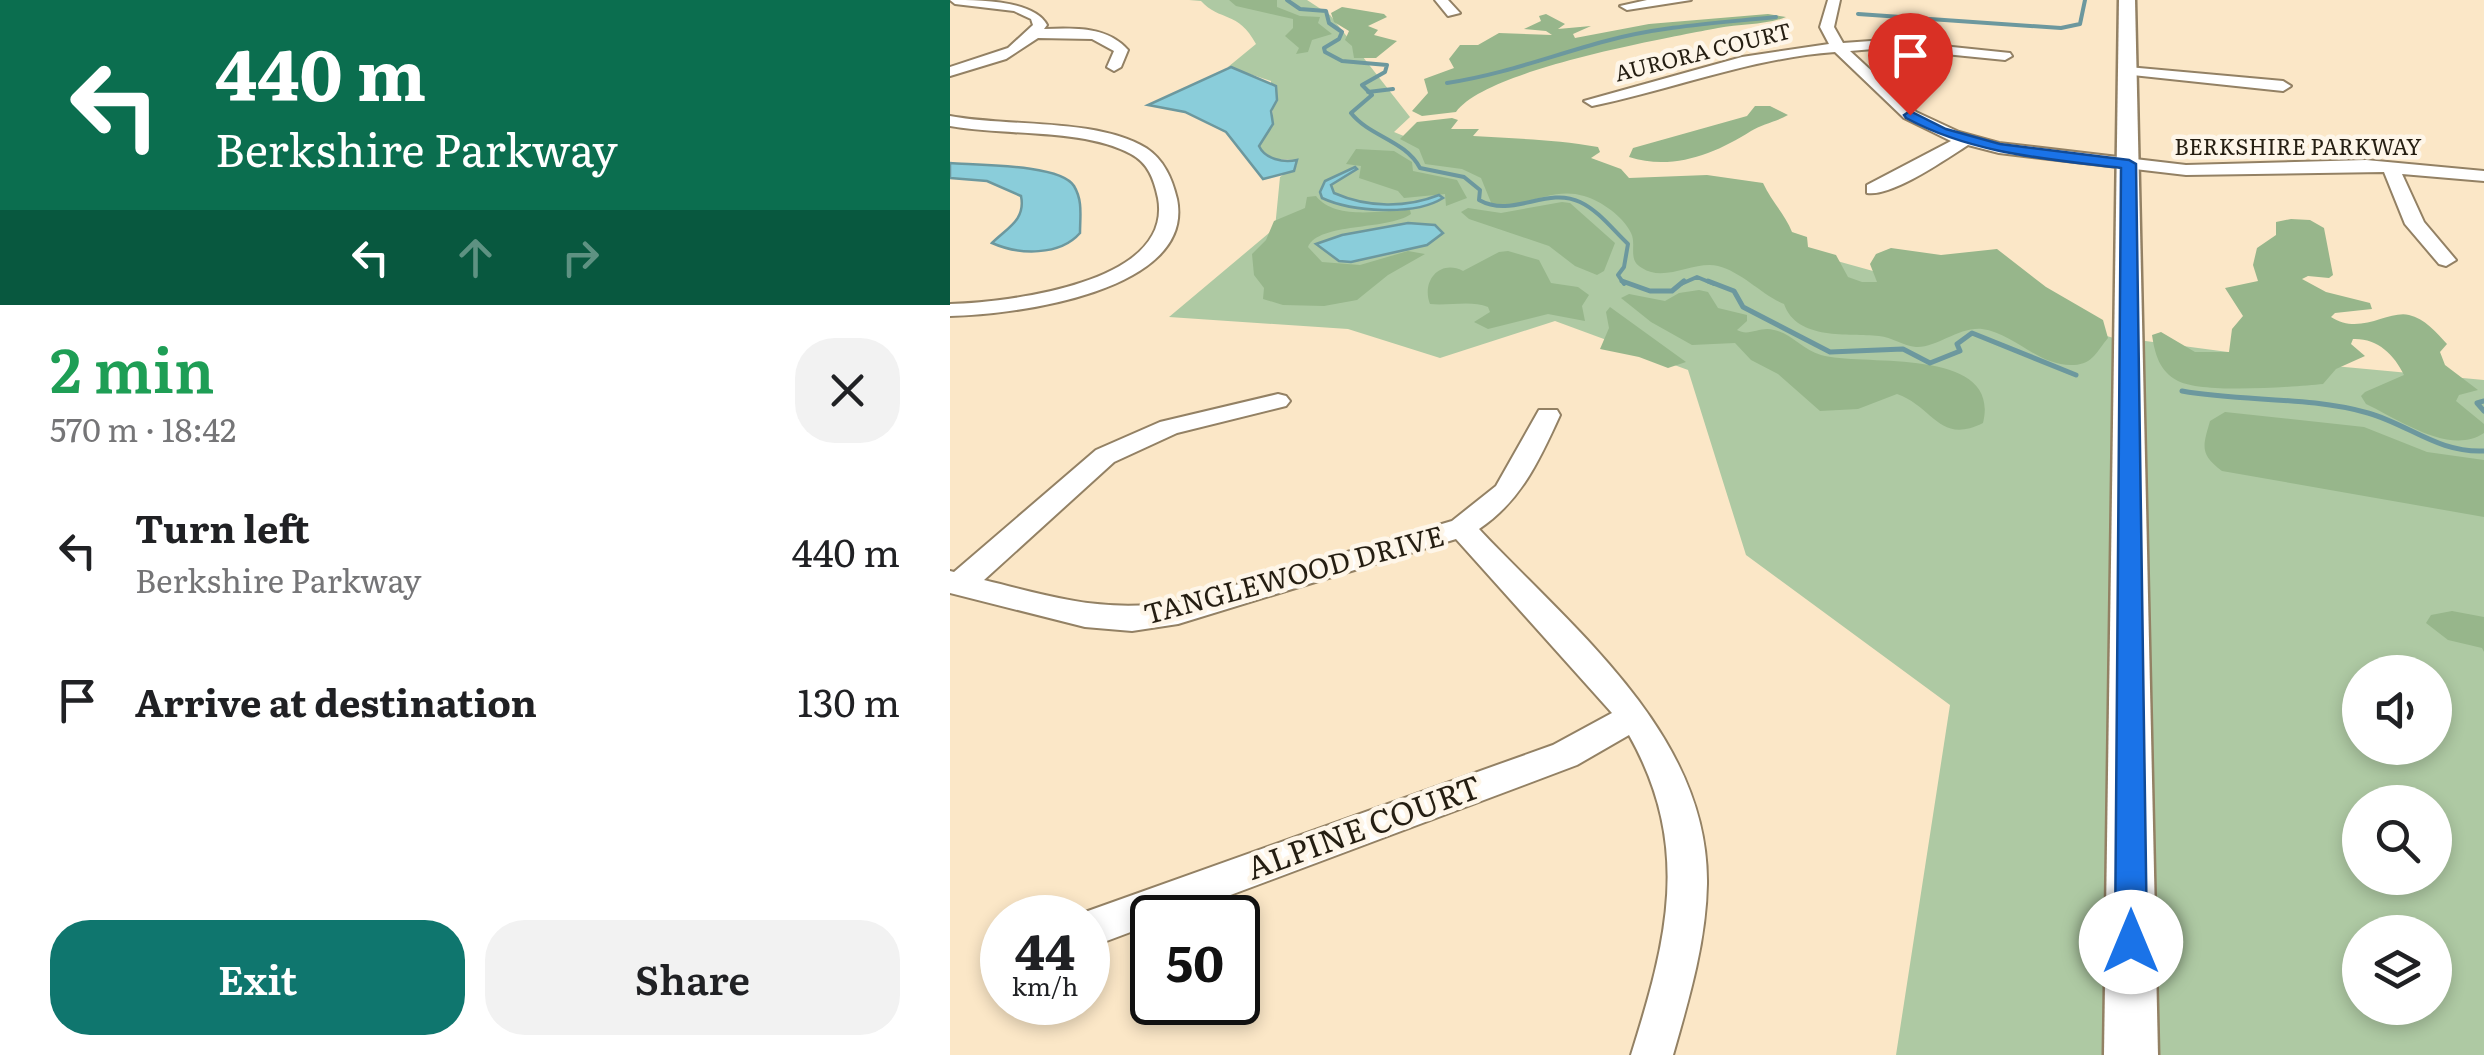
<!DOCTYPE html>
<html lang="en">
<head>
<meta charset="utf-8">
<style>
  body { margin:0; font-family:Literata,serif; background:#f2f2f2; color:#202124; height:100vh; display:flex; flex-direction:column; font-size:38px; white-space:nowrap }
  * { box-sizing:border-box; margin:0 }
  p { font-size:32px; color:#757577 }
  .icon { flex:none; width:55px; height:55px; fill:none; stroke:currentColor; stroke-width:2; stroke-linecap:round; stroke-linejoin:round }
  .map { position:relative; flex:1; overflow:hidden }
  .details { display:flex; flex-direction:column; background:#fff; width:950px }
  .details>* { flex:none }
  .hud { background:#0b6e4f; color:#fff; overflow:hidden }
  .fabs { position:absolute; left:1392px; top:655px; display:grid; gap:20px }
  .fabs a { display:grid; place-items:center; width:110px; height:110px; border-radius:50%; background:#fff; box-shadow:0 5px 15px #0003; font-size:50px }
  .speed { position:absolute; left:30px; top:895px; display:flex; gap:20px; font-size:50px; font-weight:700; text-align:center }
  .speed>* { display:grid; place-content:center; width:130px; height:130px; border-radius:50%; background:#fff; box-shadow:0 5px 15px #0003; line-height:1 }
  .speed small { font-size:25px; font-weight:400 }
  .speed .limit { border:5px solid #111; border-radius:15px; background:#fff; color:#111 }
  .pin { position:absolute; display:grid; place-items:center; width:85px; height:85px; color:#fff; margin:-102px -42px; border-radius:50% 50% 50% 0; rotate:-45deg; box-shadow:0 0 10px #0007 }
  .pin .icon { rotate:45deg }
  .me { position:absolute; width:110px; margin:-55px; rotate:0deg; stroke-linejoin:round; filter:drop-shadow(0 0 8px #0008) }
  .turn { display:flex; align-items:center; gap:35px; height:210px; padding:0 50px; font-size:45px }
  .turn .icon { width:130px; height:130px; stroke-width:2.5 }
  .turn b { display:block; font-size:70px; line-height:85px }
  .lanes { display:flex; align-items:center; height:95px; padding:0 50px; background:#0003; justify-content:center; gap:50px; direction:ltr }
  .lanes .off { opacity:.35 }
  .round { display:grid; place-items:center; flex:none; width:105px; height:105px; border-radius:40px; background:#f2f2f2 }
  .head { display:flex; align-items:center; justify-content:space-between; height:170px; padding:0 50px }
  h1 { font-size:60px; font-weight:600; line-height:75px; color:#1e9e55 }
  .primary-button { display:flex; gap:20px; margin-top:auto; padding:20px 50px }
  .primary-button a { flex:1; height:115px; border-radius:40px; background:#0f766e; color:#fff; font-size:40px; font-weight:600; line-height:115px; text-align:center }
  .primary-button a+a { background:#f2f2f2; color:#202124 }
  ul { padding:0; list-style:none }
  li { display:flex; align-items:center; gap:30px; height:150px; padding:0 50px }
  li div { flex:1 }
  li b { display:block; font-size:38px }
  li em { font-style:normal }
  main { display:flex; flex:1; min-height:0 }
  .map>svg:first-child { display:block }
  .green { fill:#aec9a3; fill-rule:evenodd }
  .forest { fill:#97b68b }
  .water { fill:#8acdda; stroke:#6c989e; stroke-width:2.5 }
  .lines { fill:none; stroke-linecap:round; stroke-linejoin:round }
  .stream-far1 { stroke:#6c989e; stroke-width:4 }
  .stream { stroke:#6c989e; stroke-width:5 }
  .minor-casing { stroke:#938164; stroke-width:4 }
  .major-casing { stroke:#938164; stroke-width:5 }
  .minor { fill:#fff; fill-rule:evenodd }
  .major { fill:#fff; fill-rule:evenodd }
  .route { fill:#1a73e8; stroke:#114b97; stroke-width:2.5 }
  .labels { text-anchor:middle; stroke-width:9; stroke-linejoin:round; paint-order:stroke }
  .far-street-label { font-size:22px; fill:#251e12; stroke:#fef6e9 }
  .street-label { font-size:28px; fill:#251e12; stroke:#fef6e9 }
  .near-street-label { font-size:32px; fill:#251e12; stroke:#fef6e9 }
</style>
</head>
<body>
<main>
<section class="details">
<div class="hud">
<div class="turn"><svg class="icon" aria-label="left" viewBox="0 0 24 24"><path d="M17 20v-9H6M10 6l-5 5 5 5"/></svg><div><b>440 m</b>Berkshire Parkway</div></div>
<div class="lanes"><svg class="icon" aria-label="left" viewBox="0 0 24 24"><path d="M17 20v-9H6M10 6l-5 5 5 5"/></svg><svg class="icon off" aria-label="ahead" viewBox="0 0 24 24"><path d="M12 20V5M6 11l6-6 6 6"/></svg><svg class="icon off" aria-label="right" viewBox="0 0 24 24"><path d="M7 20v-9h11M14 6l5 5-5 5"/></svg></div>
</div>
<div class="head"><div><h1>2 min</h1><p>570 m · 18:42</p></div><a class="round"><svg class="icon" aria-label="close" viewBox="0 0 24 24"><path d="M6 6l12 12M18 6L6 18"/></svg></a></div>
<ul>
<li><svg class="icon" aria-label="left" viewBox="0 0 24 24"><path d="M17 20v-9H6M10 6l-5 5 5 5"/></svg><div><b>Turn left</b><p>Berkshire Parkway</p></div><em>440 m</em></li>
<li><svg class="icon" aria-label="arrive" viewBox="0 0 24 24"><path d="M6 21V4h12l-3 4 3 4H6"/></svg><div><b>Arrive at destination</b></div><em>130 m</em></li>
</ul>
<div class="primary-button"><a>Exit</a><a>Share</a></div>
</section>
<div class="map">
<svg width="1534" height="1055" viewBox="0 0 1534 1055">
  <rect width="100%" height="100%" fill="#fbe7c7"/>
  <path class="green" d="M239,0H357L380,15L460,117L444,132L488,150L1171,340L1165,1055H946L1000,705L796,555L738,370L605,321L490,358L398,329L219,317L325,228L330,177L347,165V160L325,159L309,149L308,143L323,124L321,81L278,67L306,44C288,10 270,22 251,1Z
    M1188,340L1384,366L1534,380V1055H1197ZM1410,672H1485V748H1410ZM1410,802H1485V878H1410ZM1410,932H1485V1008H1410Z"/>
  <path class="forest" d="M279,0H327V7L350,16L370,17L368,23L382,34L362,40L358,52L346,54L349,48L335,36L343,28V19L286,6Z
    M392,7L434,14L437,17L418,26L428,30L424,35L447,41L426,58H404L402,46L395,40L399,31L384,22L381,13Z
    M596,14L615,24L608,29L641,26L623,34L625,38L699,24L818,14L836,17C816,25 790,24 768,28C711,39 536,70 506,112L472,116L462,111L478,93L474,79L504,68L499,59L510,45H528L549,33L602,35L596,31L574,29L591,21L589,16Z
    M805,106H820L838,115C826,122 812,124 801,131C765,154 722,171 679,157L683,148L797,116Z
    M502,118L508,120L501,129H529L523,136C567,139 604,139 648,147L650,152L641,158L671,169L679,178L757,175L813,183C821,201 835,214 842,232L857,237L858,247L886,255L898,277L912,282H927L920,264L926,254L941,248L991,255L1047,249L1096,287L1153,320L1158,338C1147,351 1143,364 1124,365C1089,367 1064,333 1032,329C1008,327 987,348 966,347C953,346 942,337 929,336C899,333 847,341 834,304C812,295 792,272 768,266C745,260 715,283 692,268C677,260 687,245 681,233C673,216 651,201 634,196C602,186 574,209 542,205L531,178L512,169L475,164L469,149L450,139L467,122Z
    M406,149L444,151L462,162L463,171L507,180L517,198L496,206L495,194L454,198L448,191L409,178L411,166L396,164Z
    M366,196C386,221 431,210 460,210L461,214C436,231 369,222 358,247L372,262L410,265L458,251L475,254L438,275L407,300L374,306L333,305L313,299L314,288L304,275L302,254L316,240L324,221L355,208L357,197Z
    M612,202L620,203L665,243L654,271L647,275L625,266L599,246L519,219L511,212L518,208L551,213Z
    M1341,219L1360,220L1374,228L1383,275L1379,278L1358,276L1352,279L1376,292L1420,303L1422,309L1385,313L1381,317C1410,336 1438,310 1459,315C1474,318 1487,333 1497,344L1490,352L1495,365L1528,390L1509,395L1506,401L1534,424V433C1500,456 1450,420 1416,404L1411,396L1415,392L1454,375C1444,354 1427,338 1403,339L1401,344L1415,356L1386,369L1373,384C1343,387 1253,394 1228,381C1209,371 1205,354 1202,335L1211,332L1245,352H1279L1282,329L1293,316L1275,288L1308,281L1303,265L1307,248L1326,235V222Z
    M558,251L589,260L601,283L628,287L639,295L632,306L635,321L598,314L538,329L524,322L540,312L538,307C521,300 499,306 480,304C471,281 490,259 513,271L549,252Z
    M749,290L758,292L768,308L797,315V321L787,330C799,337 810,326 824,330C842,334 853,350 871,355C913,367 1052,345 1033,423C989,445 984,407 947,394L908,409L870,411L828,374L801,360L785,343L742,345L701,322L671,298L679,294L715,301L729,293Z
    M660,307L736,362L718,368L689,357L650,349L659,328L656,312Z
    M1275,412L1414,427L1477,452L1534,460V517L1272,471C1249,454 1253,446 1260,421Z
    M1502,611L1534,617V652L1532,648L1498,640L1476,623L1481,615Z"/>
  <path class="water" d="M281,67L326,86L327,100L321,111L323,124L309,146C315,159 333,163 347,160L344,171L313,179L276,132L235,112L198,105Z
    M0,163C26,165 111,164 124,186C133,201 130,216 130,233C110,256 69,255 42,243C57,228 76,220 71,196L37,181L0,178Z
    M405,167L407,169L381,185L384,193C418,208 456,208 489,195L493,198C465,216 402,212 372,198L370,192L375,181Z
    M458,223L485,225L493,233L477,245L401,262L389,261L366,244L392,235Z"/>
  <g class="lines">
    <path class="stream-far1" d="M337,0L350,9L376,11L379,23L392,32L389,39L374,48L375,52L392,61L437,65L435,72L412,85L422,95L401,113C420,137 455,140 470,168L514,177L530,190L529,200C563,219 596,186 630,202C649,211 663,230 678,244L674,267L668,275L674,284
      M908,14L1111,28L1130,24L1135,0
      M497,83C555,74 600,56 656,41C711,26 769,23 826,17
      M418,92L443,89
      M731,284L747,277L764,284"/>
    <path class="stream" d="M672,281L700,291H722L734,281
      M758,281L784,291L793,307L880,352L953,349L980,363L1010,351L1007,344L1022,333L1126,375
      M1232,391C1293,402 1358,396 1418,413C1460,425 1488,453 1534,451
      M1534,401L1527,403L1534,411"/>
    <defs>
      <path id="minor" d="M0,0C28,0 84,0 97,25L94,29C124,28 157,26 178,50L171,67L164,71L157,67L164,51L142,39L88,38L56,59L0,76V67L58,48L83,25L81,19L64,11L5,4Z
        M485,0H498L510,13L498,16Z
        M741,0L677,10L670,6L697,0Z
        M878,0H890L884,27L893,43L935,40L1060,53L1062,56L1055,60L935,48L900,51L966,112L1009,132L1049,143L1236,165L1416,160L1534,171V181L1452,174L1474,222L1506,260L1496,266L1489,264L1455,224L1434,172L1236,175L1049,153L1018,145C996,159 942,197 917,193V185L1001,141L954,118L885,52C801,58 724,89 642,106L634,101L792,57L879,44L870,27Z
        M1178,67L1333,81L1341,86L1333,91L1173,74L1171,71Z
        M0,116C57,127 147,118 196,148C214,160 222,178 227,199C246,292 62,315 0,316V304C58,302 224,284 208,198C204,179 198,163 181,154C134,128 53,136 0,126Z
        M328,394L336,396L340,401L336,406L227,433L164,462L34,580C107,598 151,613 228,602L502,521L546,486L589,410H607L610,415C590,459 571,501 529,529C623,629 759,735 757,884C756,942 739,999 723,1055H681C717,940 742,847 679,735L627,765L219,918H202V924L138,948V918L124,916L603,745L662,713L506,539L228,624L182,631L135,627L0,593V571L4,572L146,450L210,422Z"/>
      <path id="major" d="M1169,0H1185L1208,1055H1154Z"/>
    </defs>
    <use href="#minor" class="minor-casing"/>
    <use href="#major" class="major-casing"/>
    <use href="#minor" class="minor"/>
    <use href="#major" class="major"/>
  </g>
  <path class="route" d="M960,111L996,129L1050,144L1179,160L1186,164L1197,942L1192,954L1181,958L1169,954L1165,942L1171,168C1097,159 1023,154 956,118L954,115Z"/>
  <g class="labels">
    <g class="far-street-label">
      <text transform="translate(753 52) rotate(-14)" y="8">AURORA COURT</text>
      <text x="1348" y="155">BERKSHIRE PARKWAY</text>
    </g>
    <g class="street-label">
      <text transform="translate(344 575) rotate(-15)" y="10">TANGLEWOOD DRIVE</text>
    </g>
    <g class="near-street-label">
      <text transform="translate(414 828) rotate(-20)" y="11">ALPINE COURT</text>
    </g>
  </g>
</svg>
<div class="fabs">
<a><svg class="icon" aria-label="sound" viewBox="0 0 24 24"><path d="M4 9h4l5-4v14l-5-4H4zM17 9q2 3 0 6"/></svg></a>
<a><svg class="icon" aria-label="search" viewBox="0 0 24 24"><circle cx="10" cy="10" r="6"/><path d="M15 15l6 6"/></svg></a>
<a><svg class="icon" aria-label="layers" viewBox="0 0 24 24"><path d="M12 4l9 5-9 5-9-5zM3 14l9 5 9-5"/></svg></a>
</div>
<div class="speed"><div>44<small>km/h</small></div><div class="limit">50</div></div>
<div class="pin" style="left:960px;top:115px;background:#d93025"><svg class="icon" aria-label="arrive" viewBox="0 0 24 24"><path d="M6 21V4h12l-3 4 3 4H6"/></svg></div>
<svg class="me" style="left:1181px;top:942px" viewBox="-20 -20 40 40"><circle r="19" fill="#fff"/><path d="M0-13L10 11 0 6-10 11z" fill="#1a73e8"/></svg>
</div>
</main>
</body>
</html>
